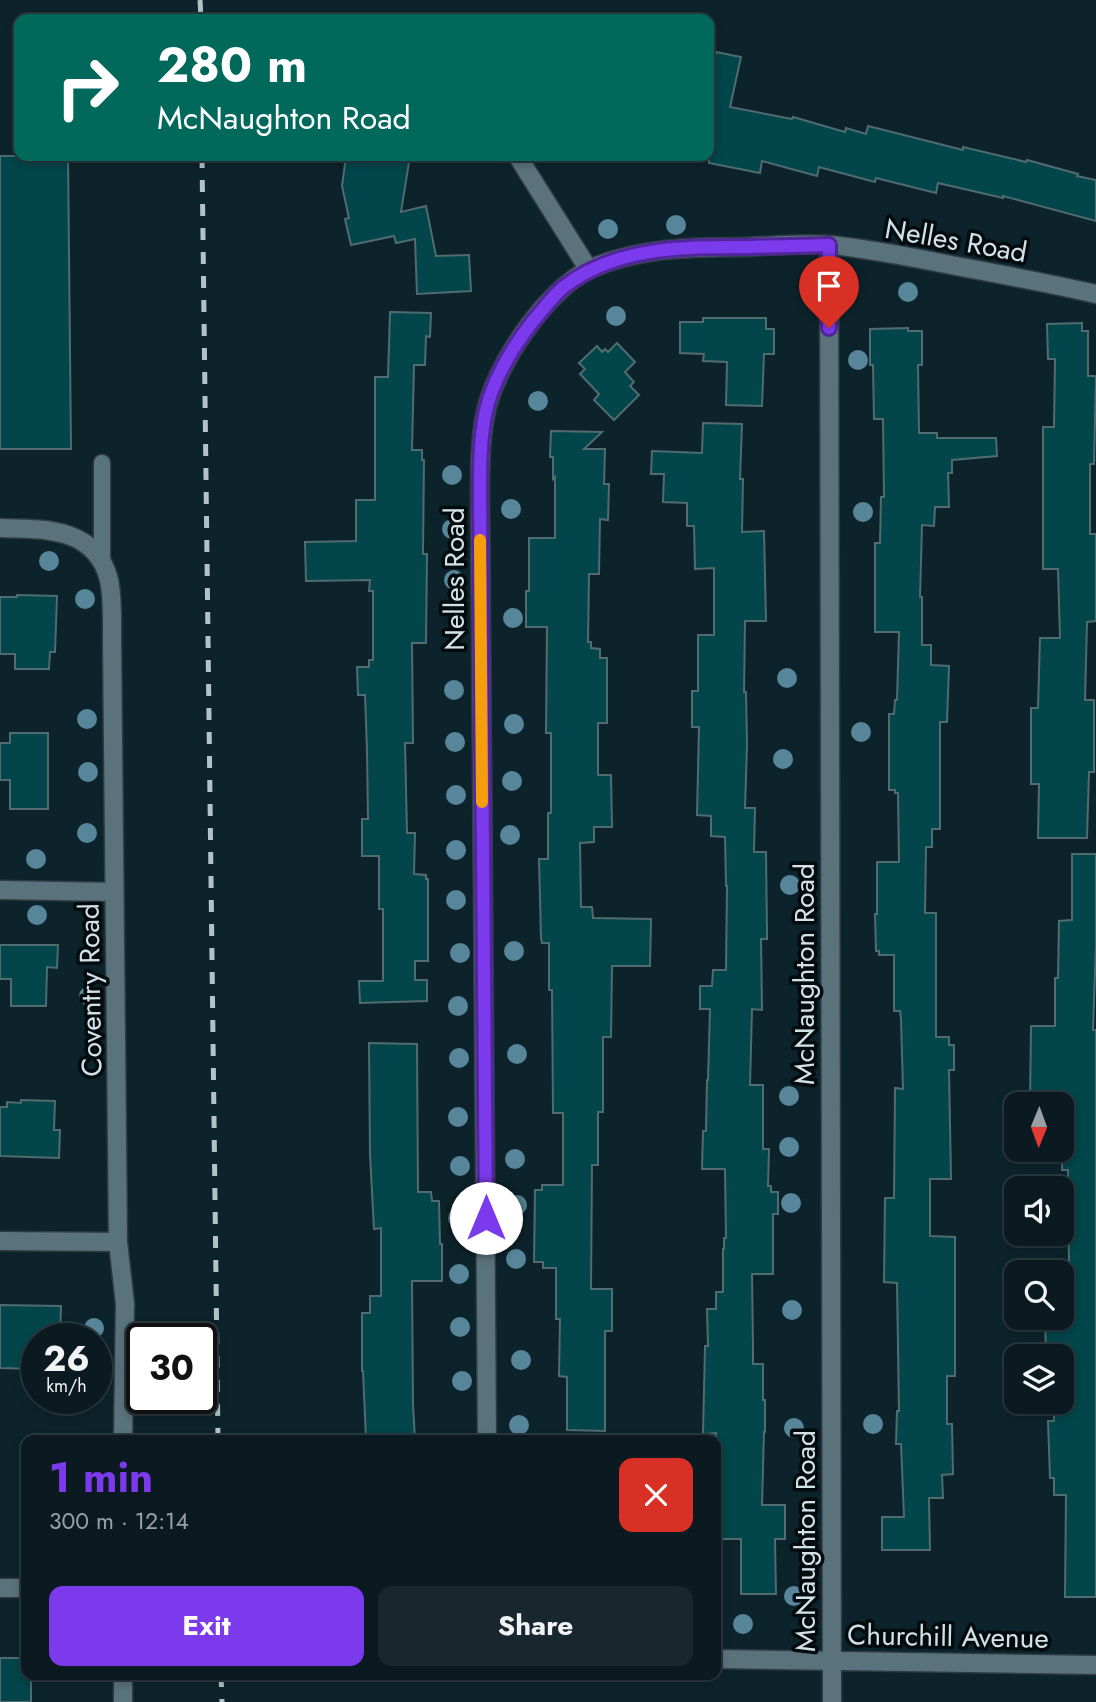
<!DOCTYPE html>
<html lang="en">
<head>
<meta charset="utf-8">
<style>
  body { margin:0; font-family:Jost,sans-serif; background:#18272d; color:#f1f3f6; height:100vh; display:flex; flex-direction:column; font-size:26px; white-space:nowrap }
  * { box-sizing:border-box; margin:0 }
  p { font-size:23px; color:#99a1a5 }
  .icon { flex:none; width:38px; height:38px; fill:none; stroke:currentColor; stroke-width:2; stroke-linecap:round; stroke-linejoin:round }
  .map { position:relative; flex:1; overflow:hidden }
  .panel { position:absolute; left:21px; top:1435px; width:700px; height:245px; display:flex; flex-direction:column; background:#0a1a20; border-radius:14px; box-shadow:0 4px 10px #0003,0 0 0 2px #2a383e }
  .panel>* { flex:none }
  .guide { position:absolute; left:14px; top:14px; width:700px; height:147px; border-radius:14px; box-shadow:0 4px 10px #0003,0 0 0 2px #2a383e; background:#00695c; color:#fff; overflow:hidden }
  .needle { width:46px; rotate:181deg }
  .fabs { position:absolute; left:1004px; top:1092px; display:grid; gap:14px }
  .fabs a { display:grid; place-items:center; width:70px; height:70px; border-radius:14px; background:#0a1a20; box-shadow:0 4px 10px #0003,0 0 0 2px #2a383e; font-size:35px }
  .speed { position:absolute; left:21px; top:1323px; display:flex; gap:14px; font-size:35px; font-weight:700; text-align:center }
  .speed>* { display:grid; place-content:center; width:91px; height:91px; border-radius:50%; background:#0a1a20; box-shadow:0 4px 10px #0003,0 0 0 2px #2a383e; line-height:1 }
  .speed small { font-size:18px; font-weight:400 }
  .speed .limit { border:4px solid #111; border-radius:10px; background:#fff; color:#111 }
  .pin { position:absolute; display:grid; place-items:center; width:60px; height:60px; color:#fff; margin:-72px -30px; border-radius:50% 50% 50% 0; rotate:-45deg; box-shadow:0 0 7px #0007 }
  .pin .icon { rotate:45deg }
  .me { position:absolute; width:77px; margin:-38px; rotate:0deg; stroke-linejoin:round; filter:drop-shadow(0 0 5px #0008) }
  .turn { display:flex; align-items:center; gap:24px; height:147px; padding:0 28px; font-size:32px }
  .turn .icon { width:91px; height:91px; stroke-width:2.5 }
  .turn b { display:block; font-size:49px; line-height:60px }
  .round { display:grid; place-items:center; flex:none; width:74px; height:74px; border-radius:14px; background:#18272d }
  .overview { display:flex; align-items:center; justify-content:space-between; height:119px; padding:0 28px }
  h1 { font-size:42px; font-weight:700; line-height:52px; color:#7c3aed }
  .cta { display:flex; gap:14px; margin-top:auto; padding:14px 28px }
  .cta a { flex:1; height:80px; border-radius:14px; background:#7c3aed; color:#fff; font-size:28px; font-weight:700; line-height:80px; text-align:center }
  .cta a+a { background:#18272d; color:#f1f3f6 }
  .map>svg:first-child { display:block }
  .building { fill:#02454a; stroke:#506c6e; stroke-width:2 }
  .lines { fill:none; stroke-linecap:round; stroke-linejoin:round }
  .service-casing { stroke:#2f3b42; stroke-width:19 }
  .minor-casing { stroke:#2f3b42; stroke-width:21 }
  .service { stroke:#5a727c; stroke-width:16 }
  .minor { stroke:#5a727c; stroke-width:18 }
  .rail { stroke:#b3c1c8; stroke-width:5; stroke-dasharray:12 12; stroke-linecap:butt }
  .tree { fill:#578599 }
  .route-casing { stroke:#51269a; stroke-width:18 }
  .route { stroke:#7c3aed; stroke-width:12 }
  .slow { stroke:#f59e0b; stroke-width:12 }
  .labels { text-anchor:middle; stroke-width:7; stroke-linejoin:round; paint-order:stroke }
  .street-label { font-size:28px; fill:#d4e1e7; stroke:#040b0f }
</style>
</head>
<body>
<div class="map">
<svg width="1096" height="1702" viewBox="0 0 1096 1702">
  <rect width="100%" height="100%" fill="#0d232b"/>
  <path class="building" d="M716,52L741,57L730,107L792,119L793,117L845,132L846,128L866,134L868,126L963,150V147L1026,162L1027,160L1078,174L1077,176L1096,180V221L1003,196V198L938,183L936,193L876,178L875,182L819,167L817,176L762,161L760,173L709,163V73L711,74Z
    M0,156H68L71,449H0Z
    M346,156H410L401,212L426,206L436,256L469,255L471,291L417,294L415,239L396,243L394,236L351,245L345,219L349,218L342,186Z
    M390,312L431,313L430,337L426,336L425,365H414L412,450H422V460H424L423,554H427L426,643H412L413,743H405L407,833H415L414,874L426,875V879H428V961H415V980H427V1001L360,1003L359,981H383V909H379V856H362V819H368L367,750L365,695H358L357,667H369V660H373V591H369L370,580L306,581L305,542L356,541V500H375V377H388Z
    M703,318H766V329H774V354H764L762,406L726,405L727,362L703,361L704,354L680,353V322H703Z
    M1082,323V331H1088V376H1096L1094,464H1090V534H1096V621L1087,622L1085,700H1094V772H1089L1087,838H1038L1039,784H1031V708H1038L1040,638H1060L1058,569H1043V427H1054L1055,359H1048L1047,324Z
    M908,328V331H922V365H918L919,433H937V438H996L997,456L952,460V473H948L949,507H935L934,526L922,525L920,597H922V645H931V665L949,666L947,722H940V829H932V847H926L925,913H936V1037H949V1045H954V1070H949L951,1179H930V1236L955,1237V1376H947V1424H952L953,1474L942,1475L943,1498H929L930,1550H882V1517H904L901,1444H896L897,1411H899L897,1283L884,1282L885,1198H894L895,1088L903,1089L901,1019L900,1011H894V955H879V951H876L875,914H877V862H899L898,793H895V790H889V714H894L895,700H897L899,632H875V543H880L881,497H884L883,419H874L873,365H870V329Z
    M617,343L635,362L625,372L634,382L630,386L639,395L614,420L594,400L599,394L580,374L585,369L579,363L597,346L602,352L605,349L608,352Z
    M703,423L742,424L740,479H743L742,532L764,531L766,621H745L744,692H746L747,745L745,808H755L754,852H766L767,934V939H761L762,1010L752,1009L750,1085H763V1149H769L768,1186H771V1192H778V1214H773V1274H752L753,1347V1364H763V1400H765V1432H764L762,1505H785V1539H775L776,1594H741V1539H717V1517H722L721,1469L716,1470V1433L703,1434L705,1346H708L707,1309H716V1292H723V1249H724V1238H726L725,1169H702L703,1131H706L707,1080H708L710,1009H700V986H712L713,970H726L727,886H726L725,837L711,836V816L697,815L699,727H692V691H698V635H714V568L695,569L694,526H687V503L663,502L664,474H651L652,451L702,453Z
    M551,431L602,432L584,449H605L604,484H609L608,520L600,519L599,574H589L588,642H591V648L600,649V658H607V723H598V775H611L612,827H594V842L580,843L581,907H592L593,918L651,919L650,966H612L611,1037H603V1112H598V1165H592L591,1289H612V1331H605V1431L567,1430V1377L559,1376L560,1319H556V1268H543V1262H534L535,1190H542V1185H563V1113H553L552,990H549V943H542L541,938L539,859H548V813H551V733H546L547,627H526V591H529V538H555V477L553,479V457H550Z
    M17,595L57,596L55,652H50L49,669H15V654H0V597H17Z
    M10,733H48V809H10V780H0V743H10Z
    M1072,854H1096V944L1093,1030H1096V1597H1065L1066,1495H1054V1478H1050L1048,1421H1054V1404H1062V1356H1046L1045,1318H1062V1295H1067L1069,1262L1068,1170H1062V1104H1030L1031,1026H1055V978H1058L1059,921L1072,920Z
    M0,945H58L57,968L47,967L46,1006H11V979H0Z
    M369,1043L417,1044L418,1192H431L432,1201H439L440,1244H442V1281H412L413,1405L415,1440H366L363,1371H362V1313H370V1296H381V1228L374,1229L370,1154Z
    M21,1100L55,1101L54,1130H60L59,1158L0,1156V1107H7V1102L21,1103Z
    M0,1305L61,1306L60,1339H37V1369L0,1368Z
    M0,1658H26V1675H31V1702H0Z"/>
  <g class="lines">
    <defs>
      <path id="service" d="M102,463V562"/>
      <path id="minor" d="M520,160L589,270
        M829,245L832,1702
        M0,528C44,529 96,527 109,580C113,599 112,621 112,641L118,1242L125,1304L123,1440
        M0,890L114,892
        M0,1241L118,1242
        M487,1440L480,495C480,469 480,442 485,416C493,368 546,290 590,269C637,248 690,247 741,247C770,246 803,243 831,245C871,249 911,257 951,265C999,274 1048,283 1096,294
        M0,1588H26
        M716,1659L1096,1665
        M123,1675V1702"/>
    </defs>
    <use href="#service" class="service-casing"/>
    <use href="#minor" class="minor-casing"/>
    <use href="#service" class="service"/>
    <use href="#minor" class="minor"/>
    <path class="rail" d="M200,0L201,19
      M202,156L218,1440
      M221,1675L222,1702"/>
  </g>
  <g class="tree">
    <circle cx="676" cy="225" r="10"/>
    <circle cx="608" cy="229" r="10"/>
    <circle cx="908" cy="292" r="10"/>
    <circle cx="616" cy="316" r="10"/>
    <circle cx="858" cy="360" r="10"/>
    <circle cx="538" cy="401" r="10"/>
    <circle cx="452" cy="475" r="10"/>
    <circle cx="511" cy="509" r="10"/>
    <circle cx="863" cy="512" r="10"/>
    <circle cx="452" cy="529" r="10"/>
    <circle cx="49" cy="561" r="10"/>
    <circle cx="454" cy="580" r="10"/>
    <circle cx="85" cy="599" r="10"/>
    <circle cx="513" cy="618" r="10"/>
    <circle cx="787" cy="678" r="10"/>
    <circle cx="454" cy="690" r="10"/>
    <circle cx="87" cy="719" r="10"/>
    <circle cx="514" cy="724" r="10"/>
    <circle cx="861" cy="732" r="10"/>
    <circle cx="455" cy="742" r="10"/>
    <circle cx="783" cy="759" r="10"/>
    <circle cx="88" cy="772" r="10"/>
    <circle cx="512" cy="781" r="10"/>
    <circle cx="456" cy="795" r="10"/>
    <circle cx="87" cy="833" r="10"/>
    <circle cx="510" cy="835" r="10"/>
    <circle cx="456" cy="850" r="10"/>
    <circle cx="36" cy="859" r="10"/>
    <circle cx="790" cy="885" r="10"/>
    <circle cx="456" cy="900" r="10"/>
    <circle cx="37" cy="915" r="10"/>
    <circle cx="514" cy="951" r="10"/>
    <circle cx="460" cy="953" r="10"/>
    <circle cx="89" cy="996" r="10"/>
    <circle cx="458" cy="1006" r="10"/>
    <circle cx="517" cy="1054" r="10"/>
    <circle cx="459" cy="1058" r="10"/>
    <circle cx="789" cy="1096" r="10"/>
    <circle cx="458" cy="1117" r="10"/>
    <circle cx="789" cy="1147" r="10"/>
    <circle cx="515" cy="1159" r="10"/>
    <circle cx="460" cy="1166" r="10"/>
    <circle cx="791" cy="1203" r="10"/>
    <circle cx="517" cy="1205" r="10"/>
    <circle cx="458" cy="1218" r="10"/>
    <circle cx="516" cy="1259" r="10"/>
    <circle cx="459" cy="1274" r="10"/>
    <circle cx="792" cy="1310" r="10"/>
    <circle cx="460" cy="1327" r="10"/>
    <circle cx="94" cy="1328" r="10"/>
    <circle cx="521" cy="1360" r="10"/>
    <circle cx="462" cy="1381" r="10"/>
    <circle cx="873" cy="1424" r="10"/>
    <circle cx="519" cy="1425" r="10"/>
    <circle cx="794" cy="1428" r="10"/>
    <circle cx="794" cy="1596" r="10"/>
    <circle cx="743" cy="1624" r="10"/>
  </g>
  <g class="lines">
    <defs>
      <path id="route" d="M486,1218L480,495C480,468 480,441 485,415C492,381 512,348 533,321C543,310 553,295 565,286C617,246 687,247 749,247C776,246 802,246 829,245V328"/>
    </defs>
    <use href="#route" class="route-casing"/>
    <use href="#route" class="route"/>
    <path class="slow" d="M480,540L482,802"/>
  </g>
  <g class="labels">
    <g class="street-label">
      <text transform="translate(956 240) rotate(10)" y="10">Nelles Road</text>
      <text transform="translate(454 579) rotate(-90)" y="10">Nelles Road</text>
      <text transform="translate(804 974) rotate(-90)" y="10">McNaughton Road</text>
      <text transform="translate(90 990) rotate(-91)" y="10">Coventry Road</text>
      <text transform="translate(805 1541) rotate(-90)" y="10">McNaughton Road</text>
      <text transform="translate(948 1636) rotate(1)" y="10">Churchill Avenue</text>
    </g>
  </g>
</svg>
<div class="fabs">
<a><svg class="needle" viewBox="-14 -14 28 28"><path d="M0-13l5 13h-10z" fill="#e53935"/><path d="M0 13l5-13h-10z" fill="#99a1a5"/></svg></a>
<a><svg class="icon" aria-label="sound" viewBox="0 0 24 24"><path d="M4 9h4l5-4v14l-5-4H4zM17 9q2 3 0 6"/></svg></a>
<a><svg class="icon" aria-label="search" viewBox="0 0 24 24"><circle cx="10" cy="10" r="6"/><path d="M15 15l6 6"/></svg></a>
<a><svg class="icon" aria-label="layers" viewBox="0 0 24 24"><path d="M12 4l9 5-9 5-9-5zM3 14l9 5 9-5"/></svg></a>
</div>
<div class="speed"><div>26<small>km/h</small></div><div class="limit">30</div></div>
<div class="pin" style="left:829px;top:328px;background:#d93025"><svg class="icon" aria-label="arrive" viewBox="0 0 24 24"><path d="M6 21V4h12l-3 4 3 4H6"/></svg></div>
<svg class="me" style="left:486px;top:1218px" viewBox="-20 -20 40 40"><circle r="19" fill="#fff"/><path d="M0-13L10 11 0 6-10 11z" fill="#7c3aed"/></svg>
<div class="guide">
<div class="turn"><svg class="icon" aria-label="right" viewBox="0 0 24 24"><path d="M7 20v-9h11M14 6l5 5-5 5"/></svg><div><b>280 m</b>McNaughton Road</div></div>
</div>
<section class="panel">
<div class="overview"><div><h1>1 min</h1><p>300 m · 12:14</p></div><a class="round" style="background:#d93025;color:#fff"><svg class="icon" aria-label="close" viewBox="0 0 24 24"><path d="M6 6l12 12M18 6L6 18"/></svg></a></div>
<div class="cta"><a>Exit</a><a>Share</a></div>
</section>
</div>
</body>
</html>
